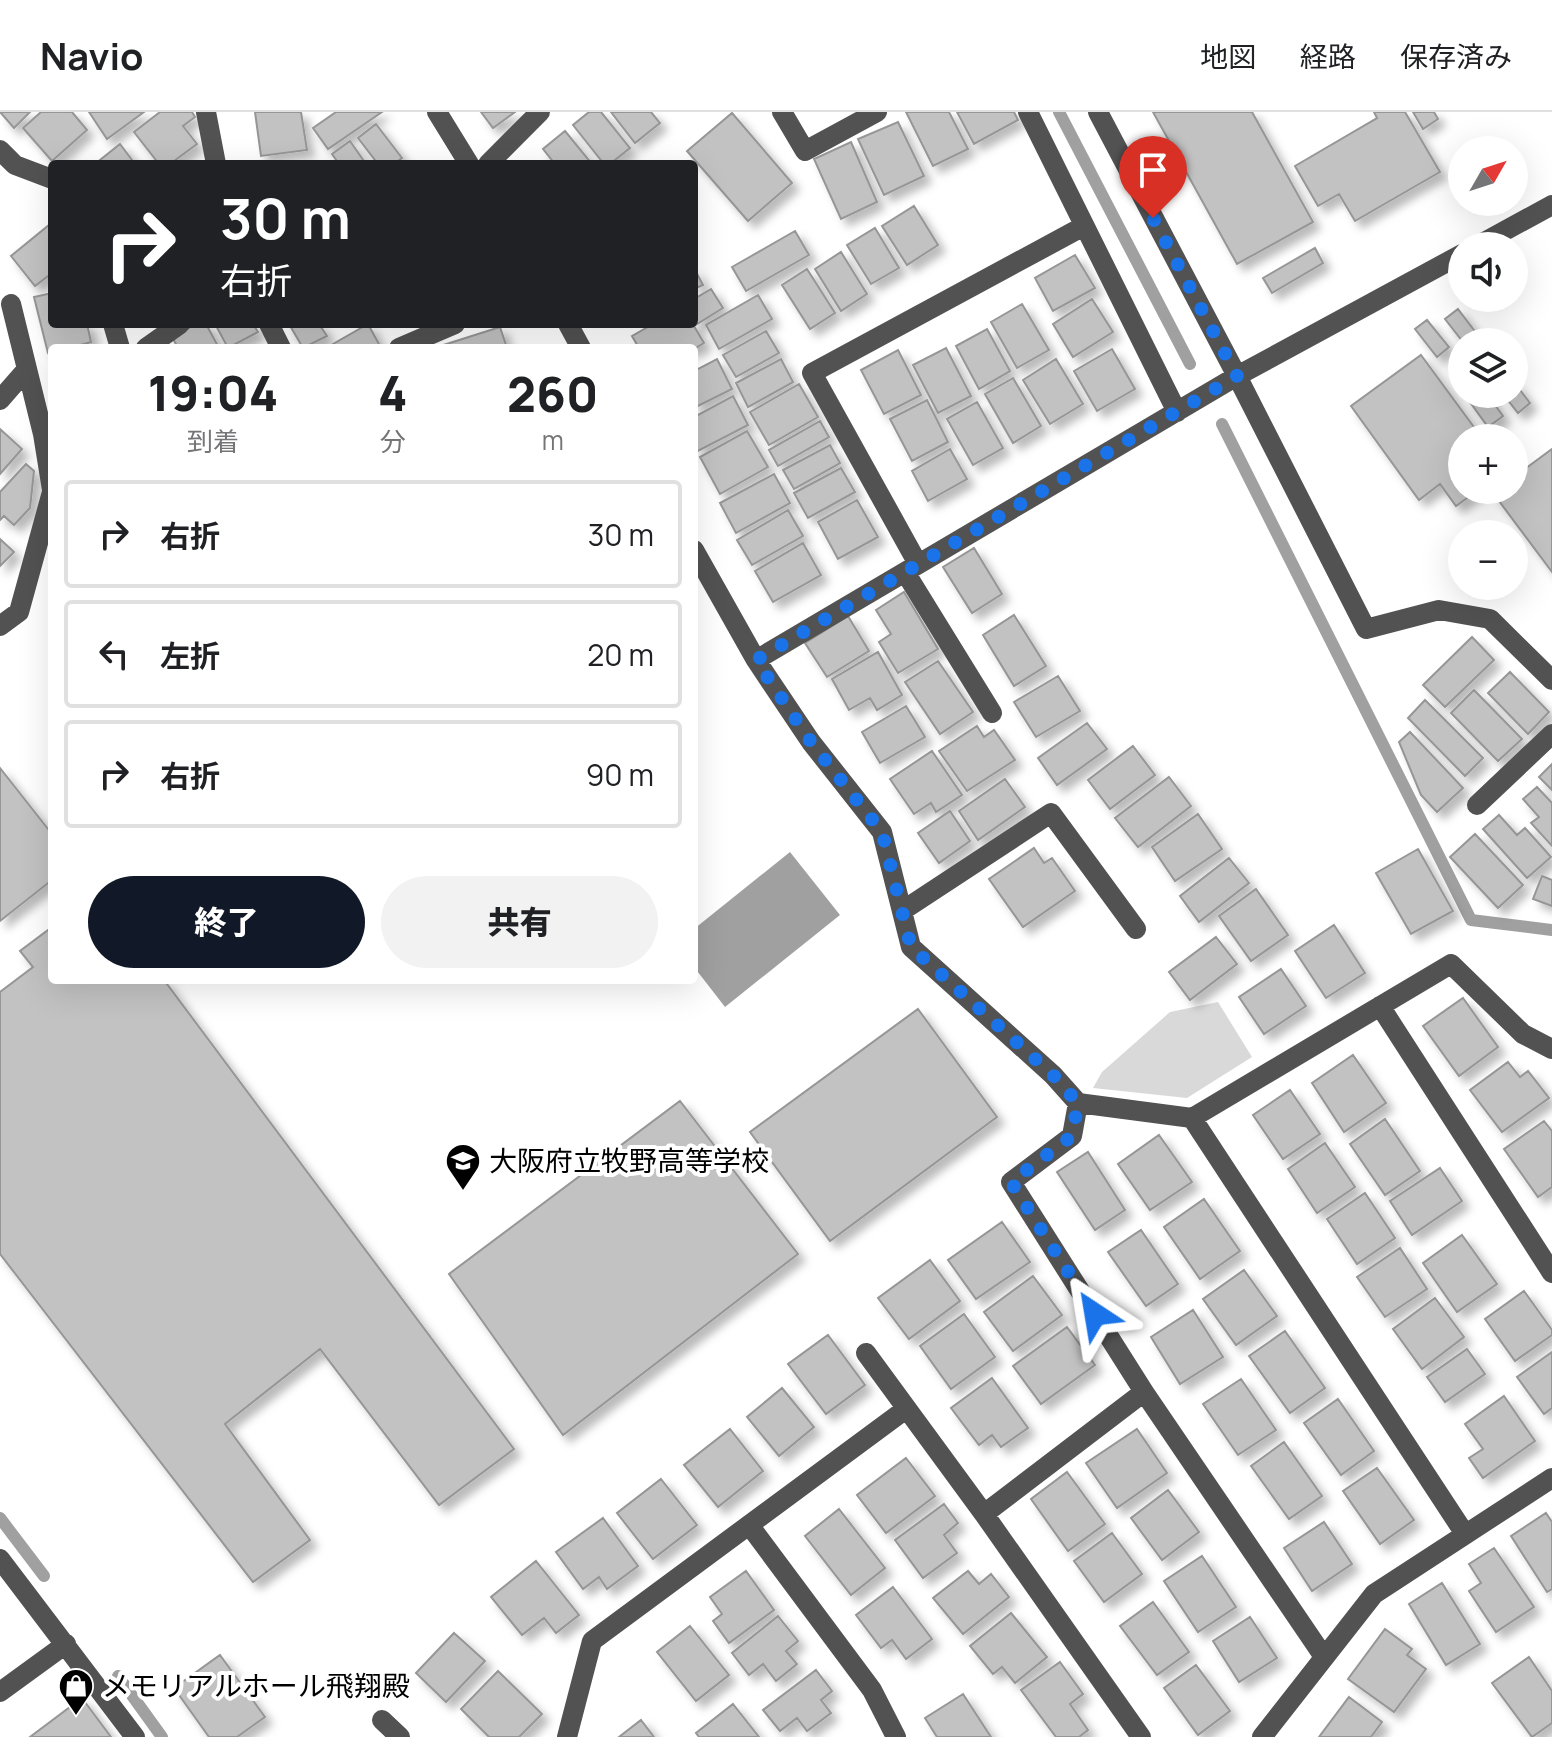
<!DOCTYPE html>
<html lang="ja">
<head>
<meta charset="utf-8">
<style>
  body { margin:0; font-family:Manrope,"Noto Sans JP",sans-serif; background:#f2f2f2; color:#202124; height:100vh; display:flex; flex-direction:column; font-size:30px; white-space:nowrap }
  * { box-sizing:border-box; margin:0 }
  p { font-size:26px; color:#757577 }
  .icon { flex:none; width:44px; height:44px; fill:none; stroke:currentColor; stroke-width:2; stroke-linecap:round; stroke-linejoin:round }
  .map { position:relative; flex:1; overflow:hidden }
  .details { position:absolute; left:48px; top:232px; width:650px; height:640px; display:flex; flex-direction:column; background:#fff; border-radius:8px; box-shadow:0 8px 32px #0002 }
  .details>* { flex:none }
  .guide { position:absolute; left:48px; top:48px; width:650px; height:168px; border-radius:8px; box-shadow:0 8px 32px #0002; background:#202124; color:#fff; overflow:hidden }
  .needle { width:52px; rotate:51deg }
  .fabs { position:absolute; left:1448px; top:24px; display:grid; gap:16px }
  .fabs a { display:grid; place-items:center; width:80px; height:80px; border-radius:50%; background:#fff; box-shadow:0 8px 32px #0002; font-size:40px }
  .pin { position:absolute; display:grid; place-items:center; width:68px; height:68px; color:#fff; margin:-82px -34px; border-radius:50% 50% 50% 0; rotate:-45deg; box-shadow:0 0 8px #0007 }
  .pin .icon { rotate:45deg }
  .me { position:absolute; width:88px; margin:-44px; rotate:327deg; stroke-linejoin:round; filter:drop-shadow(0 0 6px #0008) }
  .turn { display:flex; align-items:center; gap:28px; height:168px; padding:0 40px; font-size:36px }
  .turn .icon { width:104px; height:104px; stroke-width:2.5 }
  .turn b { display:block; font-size:56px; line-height:68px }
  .eta { display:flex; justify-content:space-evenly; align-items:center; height:136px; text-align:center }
  .eta b { font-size:48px; font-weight:800; line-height:56px }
  .cta { display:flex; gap:16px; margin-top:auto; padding:16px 40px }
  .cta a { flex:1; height:92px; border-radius:48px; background:#111827; color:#fff; font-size:32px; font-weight:800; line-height:92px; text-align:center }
  .cta a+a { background:#f2f2f2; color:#202124 }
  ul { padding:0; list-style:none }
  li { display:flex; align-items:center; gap:24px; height:108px; margin:0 16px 12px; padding:0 24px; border:4px solid #e0e0e0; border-radius:8px }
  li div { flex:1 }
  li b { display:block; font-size:30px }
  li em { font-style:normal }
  header { display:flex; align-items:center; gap:48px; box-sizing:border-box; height:112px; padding:0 40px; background:#fff; border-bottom:2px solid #e0e0e0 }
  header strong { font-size:38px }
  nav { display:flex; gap:44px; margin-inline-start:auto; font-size:28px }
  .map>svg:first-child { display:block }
  .green { fill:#d9d9d9 }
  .water { fill:#a0a0a0 }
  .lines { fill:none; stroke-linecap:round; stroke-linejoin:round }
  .stream { stroke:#a0a0a0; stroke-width:12 }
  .building { fill:#c2c2c2; stroke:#969696; stroke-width:2; filter:url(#shadow) }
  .minor { stroke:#525252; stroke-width:20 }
  .route { stroke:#1a73e8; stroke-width:14; stroke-dasharray:0 25.2 }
  .labels { text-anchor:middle; stroke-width:8; stroke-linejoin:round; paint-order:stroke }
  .poi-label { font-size:28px; fill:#000; stroke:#fff; text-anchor:start }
</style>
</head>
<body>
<header>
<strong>Navio</strong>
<nav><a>地図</a><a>経路</a><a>保存済み</a></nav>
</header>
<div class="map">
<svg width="1552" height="1625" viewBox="0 0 1552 1625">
  <defs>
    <filter id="shadow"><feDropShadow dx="7" dy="7" stdDeviation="4" flood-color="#0004"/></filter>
  </defs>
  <rect width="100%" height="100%" fill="#fff"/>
  <path class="green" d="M1218,890L1252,945L1187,986L1093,976L1102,960L1170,900Z"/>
  <path class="water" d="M790,740L840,803L725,895L694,855V817Z"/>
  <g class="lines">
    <path class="stream" d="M1059,0L1190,252
      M1222,312L1471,808L1552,818
      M0,1406L44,1464
      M118,1564L162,1625"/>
  </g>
  <path class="building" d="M0,0H30L14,16Z
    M41,0H72L87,18L52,49L23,16Z
    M89,0H144L107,27Z
    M160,0H192L195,5L183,14L197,32L170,52H159L134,20Z
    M255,0H301L307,38L261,44Z
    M336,0H382L328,37L313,16Z
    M481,0H515L493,16Z
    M589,0H601L630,36L610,52H604L573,13Z
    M611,0H651L660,11L635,31Z
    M906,0H949L968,37L933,54Z
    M957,0H1014L1018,8L974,32Z
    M1153,0H1252L1313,110L1237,152Z
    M1374,0H1405L1440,60L1355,109L1339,82L1318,94L1295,54L1377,6Z
    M1413,0H1434L1438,7L1423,17Z
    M732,1L792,71L748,109L687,39Z
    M898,10L924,64L884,83L858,27Z
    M376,12L402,46L394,52H378L358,26Z
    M565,19L592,52H555L543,37Z
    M350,29L366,52H339L332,42Z
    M851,30L877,90L841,107L814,47Z
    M120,32L135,52H95Z
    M914,94L938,133L907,153L882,114Z
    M49,113L52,117V161L35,174L11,144Z
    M875,116L899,156L871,172L847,133Z
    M795,119L809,143L746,179L732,155Z
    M1315,136L1323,151L1272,181L1263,166Z
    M841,140L867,182L841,199L815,157Z
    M1075,143L1095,176L1053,199L1035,166Z
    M694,156L703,173L694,177Z
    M807,157L835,201L810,217L782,173Z
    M711,177L723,196L694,214L704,231L694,237L639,236L632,224L653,212H694V187Z
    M52,181V212H87L91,230L70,236H52V240L48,241L34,185Z
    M758,183L772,207L719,237L706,213Z
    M1092,187L1113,220L1073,245L1053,212Z
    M1022,192L1049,238L1017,256L991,210Z
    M1458,197L1483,230H1463L1445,207Z
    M1427,208L1449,235L1437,245L1415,217Z
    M196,212H206L219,236H178L172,225Z
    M215,212H253L258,220L228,236Z
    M289,212H319L327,224L303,236Z
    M368,212L380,234L377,236H326Z
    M500,215L507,236H434Z
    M987,217L1010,259L979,277L956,234Z
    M766,219L779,241L736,265L723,243Z
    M946,236L971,284L938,301L913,253Z
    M1112,237L1135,277L1097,299L1074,259Z
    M898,238L921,283L884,302L861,258Z
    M1421,243L1482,326H1462V378H1478L1456,394L1440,372L1419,388L1351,294Z
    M717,247L732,277L694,296V259Z
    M781,247L793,270L748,295L736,271Z
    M1056,247L1083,292L1050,312L1023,268Z
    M1013,266L1041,314L1013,331L985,282Z
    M1514,270L1530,291L1518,301L1503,282H1514Z
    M799,272L818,305L769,333L750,300Z
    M1473,282H1487L1503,304L1488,315L1467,286Z
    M733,284L748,313L696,340L694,305Z
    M927,288L948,330L912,349L890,307Z
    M977,290L1003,336L973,353L947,307Z
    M820,309L829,325L778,354L769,338Z
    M0,317L22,337L0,362Z
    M747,319L768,355L720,382L700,345Z
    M830,333L840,351L794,377L783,358Z
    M950,337L967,367L928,389L912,359Z
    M1552,337V460L1493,381L1497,378H1514V365Z
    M26,352L34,359L30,396L14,413L4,404L0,408V380Z
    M841,356L855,380L808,406L794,381Z
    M774,362L790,391L736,421L720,391Z
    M857,388L878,425L838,447L818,410Z
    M788,398L803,424L752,453L737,428Z
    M0,427L14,440L0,454Z
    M803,431L821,463L773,490L755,459Z
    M974,436L1002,482L972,501L943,455Z
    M904,480L938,537L898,561L879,530L891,522L876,498Z
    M1014,503L1046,554L1014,574L983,523Z
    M848,504L869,539L827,565L805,531Z
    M1472,525L1494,548L1445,595L1423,573Z
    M878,540L902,583L877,598L870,586L849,598L832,567Z
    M938,549L973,600L940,622L905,570Z
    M1510,560L1549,600L1528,622L1488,581Z
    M1058,564L1080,599L1036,625L1014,590Z
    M1474,578L1522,627L1498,649L1451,601Z
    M1425,588L1483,646L1465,664L1408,606Z
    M906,594L925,625L880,651L862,620Z
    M1087,611L1107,637L1057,673L1038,646Z
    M977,614L984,625L994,618L1015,648L967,679L939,639Z
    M1410,620L1463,676L1437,700L1421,683L1399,630Z
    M1133,634L1155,663L1110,697L1088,668Z
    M932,639L962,683L936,700L931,691L914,702L890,667Z
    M1552,652V678L1539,665Z
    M0,656L52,722V768L0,809Z
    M1169,665L1191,694L1138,735L1115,706Z
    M1005,667L1025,695L978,728L959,699Z
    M1537,675L1552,691V734L1531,711L1539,705L1523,687Z
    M950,699L970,729L939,751L918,721Z
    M1198,702L1222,737L1175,769L1152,735Z
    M1499,703L1517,723L1525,716L1551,745L1527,766L1483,717Z
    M1475,722L1523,773L1498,796L1450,745Z
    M1034,736L1044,751L1052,746L1075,779L1023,815L989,767Z
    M1418,737L1453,799L1411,822L1376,761Z
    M1229,746L1249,771L1199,810L1180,784Z
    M1542,764L1552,768V794L1533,787Z
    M1256,777L1288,823L1251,849L1219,804Z
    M1334,813L1365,861L1326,886L1295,839Z
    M52,815V868H164L514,1337L439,1393L320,1237L225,1312L310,1428L253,1470L0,1142V880L33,855L20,839Z
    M1216,825L1237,852L1190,888L1169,860Z
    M1281,857L1306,894L1264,922L1239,885Z
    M1463,886L1498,935L1459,964L1423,914Z
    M918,897L997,1005L830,1129L750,1020Z
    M1353,943L1386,991L1344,1020L1312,971Z
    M1508,950L1520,965L1528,959L1549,986L1502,1020L1470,978Z
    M1290,978L1320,1022L1283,1047L1253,1003Z
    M680,989L798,1142L563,1323L449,1162Z
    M1385,1007L1420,1059L1385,1083L1350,1032Z
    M1544,1009L1552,1019V1075L1538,1085L1504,1037Z
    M1159,1023L1192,1070L1150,1098L1118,1052Z
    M1325,1031L1355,1075L1317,1101L1288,1057Z
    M1088,1040L1125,1098L1095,1118L1057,1060Z
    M1440,1056L1462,1089L1412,1123L1390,1089Z
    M1365,1081L1395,1126L1357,1152L1327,1107Z
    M1204,1087L1240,1139L1200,1167L1164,1115Z
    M1002,1110L1030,1150L976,1187L948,1148Z
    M1141,1118L1178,1172L1146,1194L1108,1140Z
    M1462,1123L1497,1172L1457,1200L1423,1151Z
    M1400,1136L1427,1177L1385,1205L1357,1165Z
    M930,1148L960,1189L909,1227L878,1186Z
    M1244,1158L1277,1204L1236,1233L1203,1187Z
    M1033,1164L1062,1203L1013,1239L984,1200Z
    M1524,1179L1552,1218V1223L1515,1249L1485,1207Z
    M1435,1186L1464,1225L1422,1257L1393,1217Z
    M1193,1198L1223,1245L1180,1272L1151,1225Z
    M964,1202L995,1245L951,1277L920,1234Z
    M1067,1215L1095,1253L1041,1292L1013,1254Z
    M1285,1219L1325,1276L1290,1301L1249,1244Z
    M828,1223L865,1273L826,1302L788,1252Z
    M1467,1237L1485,1262L1445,1290L1427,1265Z
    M1552,1240V1296L1544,1302L1517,1265Z
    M992,1266L1028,1316L1001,1335L992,1323L979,1333L951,1296Z
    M1241,1267L1276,1318L1238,1343L1203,1292Z
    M782,1276L814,1315L779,1344L747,1305Z
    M1504,1284L1535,1329L1483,1366L1469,1346L1483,1337L1465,1312Z
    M1338,1287L1374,1339L1341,1363L1304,1311Z
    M730,1317L763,1359L718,1395L684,1353Z
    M1137,1317L1167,1361L1117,1396L1086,1351Z
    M1284,1330L1322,1384L1289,1407L1251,1354Z
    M906,1346L935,1384L886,1421L857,1383Z
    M1377,1356L1414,1408L1380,1432L1343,1379Z
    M1067,1360L1105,1412L1068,1439L1031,1387Z
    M661,1367L697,1413L653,1447L617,1401Z
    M1168,1378L1199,1420L1162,1448L1131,1406Z
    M944,1392L958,1411L944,1423L957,1441L923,1466L895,1428Z
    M839,1397L885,1456L851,1483L805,1424Z
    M1546,1401L1552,1410V1477L1547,1480L1511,1424Z
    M603,1406L638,1454L607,1477L599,1465L583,1477L556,1440Z
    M1324,1410L1352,1452L1312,1479L1284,1436Z
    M1112,1421L1142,1462L1104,1490L1074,1449Z
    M1494,1436L1534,1495L1496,1520L1469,1479L1481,1471L1469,1452Z
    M1202,1444L1236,1495L1198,1520L1164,1469Z
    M536,1449L579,1503L556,1521L544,1506L522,1523L491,1485Z
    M746,1459L774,1498L729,1531L713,1509L722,1502L710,1485Z
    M968,1459L979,1472L991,1462L1009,1485L963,1522L933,1486Z
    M1442,1471L1480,1532L1446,1553L1409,1492Z
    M893,1475L932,1527L906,1547L892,1528L881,1536L856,1503Z
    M1153,1490L1189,1540L1157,1563L1120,1514Z
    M1011,1501L1047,1545L1015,1571L1002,1555L993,1562L970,1534Z
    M778,1504L798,1529L786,1539L797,1552L776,1569L763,1552L749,1563L732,1541Z
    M1250,1505L1277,1546L1239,1570L1213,1529Z
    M690,1514L729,1563L696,1589L657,1540Z
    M1385,1517L1412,1537L1407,1543L1426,1557L1394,1600L1348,1567Z
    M454,1521L485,1549L446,1590L416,1561Z
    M220,1543L265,1605L237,1625H209L174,1576Z
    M1529,1545L1552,1579V1611L1532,1625L1492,1571Z
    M1060,1550L1083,1582L1070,1592L1088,1618L1079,1625H1056L1021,1578Z
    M1196,1553L1230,1599L1198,1623L1164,1576Z
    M816,1558L832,1579L821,1588L831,1601L807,1619L797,1606L780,1619L763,1598Z
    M498,1559L542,1602L519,1625H489L461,1597Z
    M963,1582L991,1625H937L925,1606Z
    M1349,1585L1382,1610L1371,1625H1319Z
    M82,1586L111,1625H30Z
    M733,1592L759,1625H699L696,1621Z
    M641,1608L654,1625H619Z"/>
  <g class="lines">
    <path class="minor" d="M206,0L216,52
      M437,0L469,52
      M782,0L805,39L877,0
      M1028,0L1177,300
      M1098,0L1237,264L1366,517L1439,498L1490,507L1552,568
      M0,38L15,53L52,67
      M488,52L540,0
      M1477,134L1552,93
      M11,192L43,322
      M113,212L120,236
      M269,212L281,236
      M568,212L581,236
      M146,236L180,212
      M399,236L455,212
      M0,288L27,257
      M52,315L43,322L52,378
      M694,438L756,548L1237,264L1462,142
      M918,452L812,261L1084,114
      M905,460L992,601
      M0,514L19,500L52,380
      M756,548L811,630L882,720L911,835L1053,963L1078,991L1072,1024L1011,1070L1144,1280L984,1402L1141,1625
      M1477,693L1552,622
      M902,799L1051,701L1136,817
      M1380,894L1552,1161
      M1078,991L1192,1006L1451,852L1523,922L1552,937
      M1192,1006L1465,1422
      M866,1241L984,1402
      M1144,1280L1324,1545
      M750,1414L872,1578L896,1625
      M0,1447L135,1625
      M0,1580L66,1532
      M382,1608L400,1625
      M567,1625L592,1529L906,1297
      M1262,1625L1374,1482L1552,1366"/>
  </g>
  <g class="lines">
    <path class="route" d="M1095,1202L1011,1070L1072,1024L1078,991L1053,963L911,835L882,720L811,630L756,548L1237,264L1153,106"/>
  </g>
  <defs>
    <symbol id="school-pin" viewBox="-11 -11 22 30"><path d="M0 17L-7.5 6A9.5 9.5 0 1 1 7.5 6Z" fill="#000" stroke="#fff"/><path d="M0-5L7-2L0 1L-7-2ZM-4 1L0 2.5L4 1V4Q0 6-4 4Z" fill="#fff"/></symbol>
    <symbol id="shop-pin" viewBox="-11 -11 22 30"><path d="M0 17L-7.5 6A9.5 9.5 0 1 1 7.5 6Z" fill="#000" stroke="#fff"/><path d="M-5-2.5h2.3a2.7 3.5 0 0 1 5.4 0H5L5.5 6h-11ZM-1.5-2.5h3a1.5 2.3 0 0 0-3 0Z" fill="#fff"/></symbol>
  </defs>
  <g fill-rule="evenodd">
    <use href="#school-pin" x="443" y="1029" width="40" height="54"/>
    <use href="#shop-pin" x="56" y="1554" width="40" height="54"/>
  </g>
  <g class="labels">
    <g class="poi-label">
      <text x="489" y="1059">大阪府立牧野高等学校</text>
      <text x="102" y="1584">メモリアルホール飛翔殿</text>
    </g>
  </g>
</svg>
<div class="fabs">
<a><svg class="needle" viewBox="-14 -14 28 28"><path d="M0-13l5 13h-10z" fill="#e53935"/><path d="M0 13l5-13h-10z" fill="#757577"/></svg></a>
<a><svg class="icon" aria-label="sound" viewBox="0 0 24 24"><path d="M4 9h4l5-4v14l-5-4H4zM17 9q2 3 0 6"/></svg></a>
<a><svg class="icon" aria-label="layers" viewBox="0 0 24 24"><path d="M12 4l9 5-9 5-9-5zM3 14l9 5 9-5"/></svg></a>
<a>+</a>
<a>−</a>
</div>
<div class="pin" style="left:1153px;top:106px;background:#d93025"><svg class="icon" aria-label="arrive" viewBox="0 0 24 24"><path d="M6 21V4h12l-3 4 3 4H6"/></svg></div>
<svg class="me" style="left:1095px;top:1202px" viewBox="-20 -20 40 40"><path d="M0-17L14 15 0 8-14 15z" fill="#1a73e8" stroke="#fff" stroke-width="4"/></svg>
<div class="guide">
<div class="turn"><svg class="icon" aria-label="right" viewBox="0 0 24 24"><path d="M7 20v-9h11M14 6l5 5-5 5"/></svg><div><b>30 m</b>右折</div></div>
</div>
<section class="details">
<div class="eta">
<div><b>19:04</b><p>到着</p></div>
<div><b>4</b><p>分</p></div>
<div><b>260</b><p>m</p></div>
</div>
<ul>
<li><svg class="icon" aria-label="right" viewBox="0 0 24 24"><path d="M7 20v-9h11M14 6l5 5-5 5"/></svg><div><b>右折</b></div><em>30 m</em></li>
<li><svg class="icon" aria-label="left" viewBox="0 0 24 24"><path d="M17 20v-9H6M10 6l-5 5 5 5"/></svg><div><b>左折</b></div><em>20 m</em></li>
<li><svg class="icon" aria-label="right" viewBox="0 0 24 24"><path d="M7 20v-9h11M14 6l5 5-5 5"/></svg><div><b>右折</b></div><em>90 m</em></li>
</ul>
<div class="cta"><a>終了</a><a>共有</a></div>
</section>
</div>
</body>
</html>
